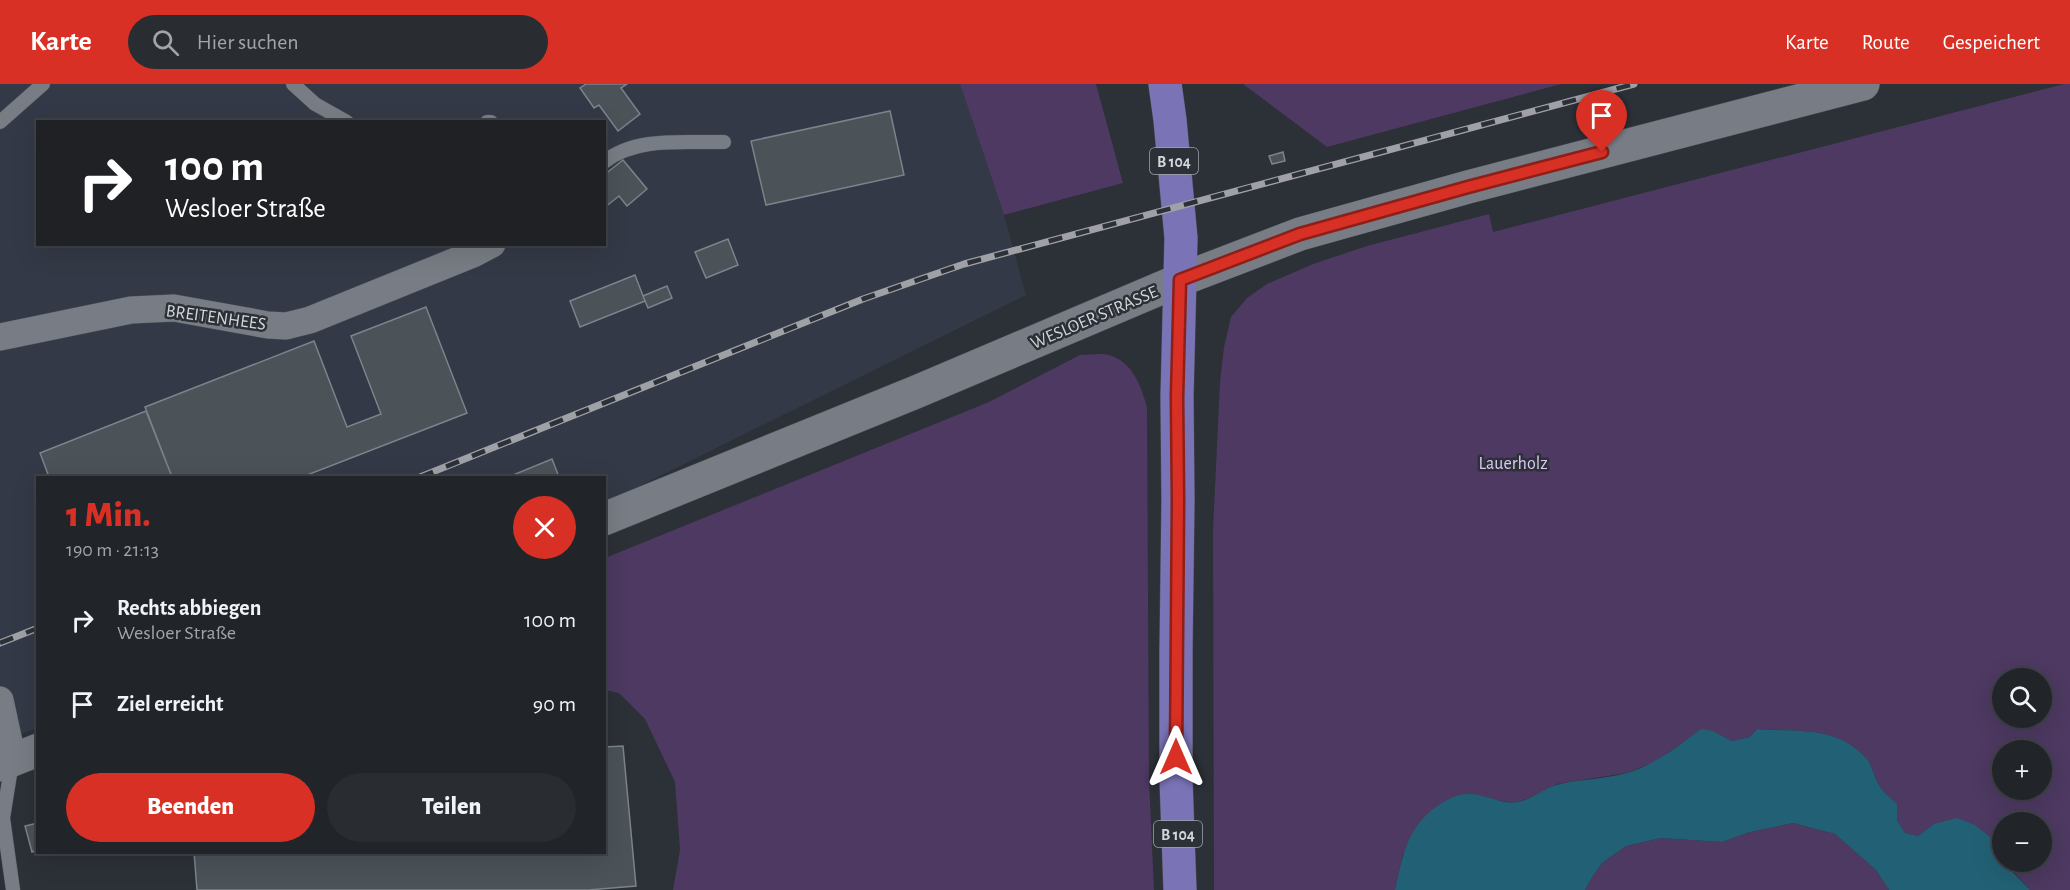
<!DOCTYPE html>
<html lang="de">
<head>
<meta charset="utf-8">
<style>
  body { margin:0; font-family:"Alegreya Sans",sans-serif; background:#292c31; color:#f1f3f6; height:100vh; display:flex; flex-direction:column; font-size:22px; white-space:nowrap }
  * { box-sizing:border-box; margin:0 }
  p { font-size:20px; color:#a2a4a8 }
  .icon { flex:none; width:33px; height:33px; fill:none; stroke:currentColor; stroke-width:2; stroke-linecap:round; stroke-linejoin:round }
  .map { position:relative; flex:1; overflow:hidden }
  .sheet { position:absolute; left:36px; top:392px; width:570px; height:378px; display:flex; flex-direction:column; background:#212429; border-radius:0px; box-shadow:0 6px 24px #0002,0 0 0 2px #3e4146 }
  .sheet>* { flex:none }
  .top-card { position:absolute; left:36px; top:36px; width:570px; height:126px; border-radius:0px; box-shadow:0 6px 24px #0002,0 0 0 2px #3e4146; background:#202124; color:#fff; overflow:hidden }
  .fabs { position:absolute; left:1992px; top:584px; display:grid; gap:12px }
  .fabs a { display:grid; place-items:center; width:60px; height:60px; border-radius:50%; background:#212429; box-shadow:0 6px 24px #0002,0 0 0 2px #3e4146; font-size:30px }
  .pin { position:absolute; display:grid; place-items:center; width:51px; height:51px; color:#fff; margin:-62px -26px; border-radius:50% 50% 50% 0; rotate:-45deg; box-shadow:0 0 6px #0007 }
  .pin .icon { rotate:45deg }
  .me { position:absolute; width:66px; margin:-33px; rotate:0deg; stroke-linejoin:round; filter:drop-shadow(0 0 4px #0008) }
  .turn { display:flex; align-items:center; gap:21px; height:126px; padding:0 30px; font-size:27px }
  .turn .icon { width:78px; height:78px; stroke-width:2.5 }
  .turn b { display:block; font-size:42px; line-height:51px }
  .round { display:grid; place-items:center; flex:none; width:63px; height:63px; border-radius:32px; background:#292c31 }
  .headline { display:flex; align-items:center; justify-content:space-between; height:102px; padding:0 30px }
  h1 { font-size:36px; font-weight:800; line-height:45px; color:#d93025 }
  .button { display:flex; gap:12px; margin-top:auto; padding:12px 30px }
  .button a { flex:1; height:69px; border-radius:36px; background:#d93025; color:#fff; font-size:24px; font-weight:800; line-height:69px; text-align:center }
  .button a+a { background:#292c31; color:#f1f3f6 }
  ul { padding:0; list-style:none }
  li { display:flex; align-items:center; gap:18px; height:84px; padding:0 30px }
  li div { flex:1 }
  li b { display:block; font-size:22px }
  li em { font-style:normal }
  header { display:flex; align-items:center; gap:36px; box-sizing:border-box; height:84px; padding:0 30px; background:#d93025; color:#fff }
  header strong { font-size:28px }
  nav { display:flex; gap:33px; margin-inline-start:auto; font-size:21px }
  .search { width:420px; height:54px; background:#292c31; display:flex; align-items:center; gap:15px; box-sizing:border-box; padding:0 21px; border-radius:33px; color:#a2a4a8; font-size:22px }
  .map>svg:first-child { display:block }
  .built { fill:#333946; fill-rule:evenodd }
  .green { fill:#4d3961; fill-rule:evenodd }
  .water { fill:#226175 }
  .building { fill:#4b5258; stroke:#7c838a; stroke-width:1.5 }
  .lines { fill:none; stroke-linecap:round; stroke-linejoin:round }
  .service-casing { stroke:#4a4d53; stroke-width:15 }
  .minor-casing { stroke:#4a4d53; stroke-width:28 }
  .tertiary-casing { stroke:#4a4d53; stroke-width:34 }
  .secondary-casing { stroke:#4a4d53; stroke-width:34 }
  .primary-casing { stroke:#4a4d53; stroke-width:34 }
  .service { stroke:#787c84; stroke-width:14 }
  .minor { stroke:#787c84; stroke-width:27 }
  .tertiary { stroke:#787c84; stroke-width:33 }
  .secondary { stroke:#787c84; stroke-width:33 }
  .primary { stroke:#7a74b6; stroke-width:33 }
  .rail-casing { stroke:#9fa1a7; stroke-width:7 }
  .rail { stroke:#2c3037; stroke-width:4.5; stroke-dasharray:14; stroke-linecap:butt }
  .route-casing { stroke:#8d1f18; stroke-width:15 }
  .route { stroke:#d93025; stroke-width:10 }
  .labels { text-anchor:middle; stroke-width:5; stroke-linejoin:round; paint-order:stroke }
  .shield { fill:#2c3037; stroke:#a1a4a9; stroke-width:1.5 }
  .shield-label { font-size:16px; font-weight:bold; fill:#d3d5da }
  .street-label { font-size:18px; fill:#d3d5da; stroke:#2c3037 }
  .park-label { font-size:18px; fill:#dfc8f9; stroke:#2c3037 }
</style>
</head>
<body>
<header>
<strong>Karte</strong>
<div class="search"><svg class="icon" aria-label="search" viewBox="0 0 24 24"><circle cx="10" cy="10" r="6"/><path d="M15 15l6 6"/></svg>Hier suchen</div>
<nav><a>Karte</a><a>Route</a><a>Gespeichert</a></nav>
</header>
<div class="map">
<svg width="2070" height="806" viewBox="0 0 2070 806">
  <rect width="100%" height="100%" fill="#2c3037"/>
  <path class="built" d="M0,0H960L1004,131L1026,211L605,419L604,393H38L37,644L0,659ZM38,38H604V160H38Z"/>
  <path class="green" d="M960,0H1096L1123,99L1004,131Z
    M1243,0H1561L1327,63Z
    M2064,0H2070V806H2030L2004,777H2042V738H2002V774L1994,756L1934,740L1918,752L1905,749L1897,736V720C1892,715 1885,710 1881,704C1874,695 1873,682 1866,674C1837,641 1796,648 1757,645L1750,653L1732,657L1713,647L1682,659L1655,678L1627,689L1557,700L1534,712L1516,719L1488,715L1472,710L1403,770L1395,806H1214L1213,446L1220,298L1224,263L1231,233L1247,214L1267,200L1313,180L1367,162L1489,130L1493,148ZM2002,594H2042V633H2002ZM2002,666H2042V705H2002Z
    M1080,271C1089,271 1101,269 1109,271C1133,278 1141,302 1147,323L1149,695L1154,806H673L680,766L675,698L645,635L619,609L605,606V474L989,318Z
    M1793,739L1835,750L1876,786L1889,806H1585L1589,798L1602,779L1626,762L1661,754L1722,758L1750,748Z"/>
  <path class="water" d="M1701,645L1713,647L1732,657L1750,653L1757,645C1796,648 1837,641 1866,674C1873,682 1874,695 1881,704C1885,710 1892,715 1897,720V736L1905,749L1918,752L1934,740L1957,734L1975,741L1994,756L2002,777L2030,806H1889L1876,786L1835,750L1793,739L1750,748L1722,758L1661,754L1626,762L1602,779L1589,798L1585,806H1395C1403,770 1408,738 1444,718C1452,713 1459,710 1469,710C1485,710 1502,721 1518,718C1533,715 1545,703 1560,700C1582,695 1605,695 1627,689C1655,681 1678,662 1701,645Z"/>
  <path class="building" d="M586,0H627L621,4L640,30L618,47L599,21L594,24L580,4Z
    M890,27L904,91L766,121L751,57Z
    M1283,68L1285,77L1272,80L1269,72Z
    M623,76L647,105L627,122L619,112L604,124V91Z
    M728,155L738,181L706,194L695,168Z
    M635,191L645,217L580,243L570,217Z
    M667,202L672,214L648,224L643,212Z
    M426,223L467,329L302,393H172L145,323L314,257L347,343L381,330L351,252Z
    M146,327L172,393H49L40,369Z
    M552,375L559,393H508Z
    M623,662L636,802L588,806H197L194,768H604V663Z
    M38,739V766L32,768L25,742Z"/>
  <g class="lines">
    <defs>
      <path id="service" d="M293,0L315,20L347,38
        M0,38L43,0
        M487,38H491
        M604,78C636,52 685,59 724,58
        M12,678L3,734L13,806"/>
      <path id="minor" d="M0,253L131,226L174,224L268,241L286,242L310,236L473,170L492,160
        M0,616L13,676"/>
      <path id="tertiary" d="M604,435L916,308L1180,196
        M0,681L38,666"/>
      <path id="secondary" d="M1180,196L1300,150L1468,103L1863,0"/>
      <path id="primary" d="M1165,0L1170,36L1181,154L1177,313L1178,416L1176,567V695L1180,806"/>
    </defs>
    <use href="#service" class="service-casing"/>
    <use href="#minor" class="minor-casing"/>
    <use href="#tertiary" class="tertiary-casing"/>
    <use href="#secondary" class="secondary-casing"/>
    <use href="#primary" class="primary-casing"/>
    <use href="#service" class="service"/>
    <use href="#minor" class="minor"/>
    <use href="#tertiary" class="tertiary"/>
    <use href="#secondary" class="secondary"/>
    <use href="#primary" class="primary"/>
    <defs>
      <path id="rail" d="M420,393L863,215L964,180L1634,0
        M0,559L38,544"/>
    </defs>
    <use href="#rail" class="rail-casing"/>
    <use href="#rail" class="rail"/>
  </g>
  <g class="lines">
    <defs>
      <path id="route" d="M1176,673L1178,416L1177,313L1180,196L1300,150L1468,103L1602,68"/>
    </defs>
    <use href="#route" class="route-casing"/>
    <use href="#route" class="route"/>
  </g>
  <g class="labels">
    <g class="shield">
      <rect x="1150" y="64" width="48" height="26" rx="4.5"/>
      <rect x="1154" y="737" width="48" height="26" rx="4.5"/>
    </g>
    <g class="shield-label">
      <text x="1174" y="83">B 104</text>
      <text x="1178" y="756">B 104</text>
    </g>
    <g class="street-label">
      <text transform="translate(216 233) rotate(8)" y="6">BREITENHEES</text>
      <text transform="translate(1094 233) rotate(-23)" y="6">WESLOER STRASSE</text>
    </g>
    <g class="park-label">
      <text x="1513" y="385">Lauerholz</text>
    </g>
  </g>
</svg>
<div class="fabs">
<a><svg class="icon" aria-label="search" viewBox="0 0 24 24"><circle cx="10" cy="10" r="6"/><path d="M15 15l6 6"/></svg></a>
<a>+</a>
<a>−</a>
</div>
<div class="pin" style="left:1602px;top:68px;background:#d93025"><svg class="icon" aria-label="arrive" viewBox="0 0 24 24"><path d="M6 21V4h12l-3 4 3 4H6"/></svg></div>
<svg class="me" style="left:1176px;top:673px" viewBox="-20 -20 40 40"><path d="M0-17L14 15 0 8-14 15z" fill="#d93025" stroke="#fff" stroke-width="4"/></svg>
<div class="top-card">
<div class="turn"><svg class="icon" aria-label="right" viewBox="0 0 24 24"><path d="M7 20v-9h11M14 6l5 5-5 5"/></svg><div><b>100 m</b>Wesloer Straße</div></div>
</div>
<section class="sheet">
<div class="headline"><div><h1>1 Min.</h1><p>190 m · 21:13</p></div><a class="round" style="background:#d93025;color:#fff"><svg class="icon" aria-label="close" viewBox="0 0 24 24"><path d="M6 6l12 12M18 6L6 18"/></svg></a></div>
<ul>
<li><svg class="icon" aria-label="right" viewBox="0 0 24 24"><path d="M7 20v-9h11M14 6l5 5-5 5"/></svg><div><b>Rechts abbiegen</b><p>Wesloer Straße</p></div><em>100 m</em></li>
<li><svg class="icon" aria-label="arrive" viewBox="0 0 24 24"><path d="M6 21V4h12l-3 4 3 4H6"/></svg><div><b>Ziel erreicht</b></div><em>90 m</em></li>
</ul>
<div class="button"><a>Beenden</a><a>Teilen</a></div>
</section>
</div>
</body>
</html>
